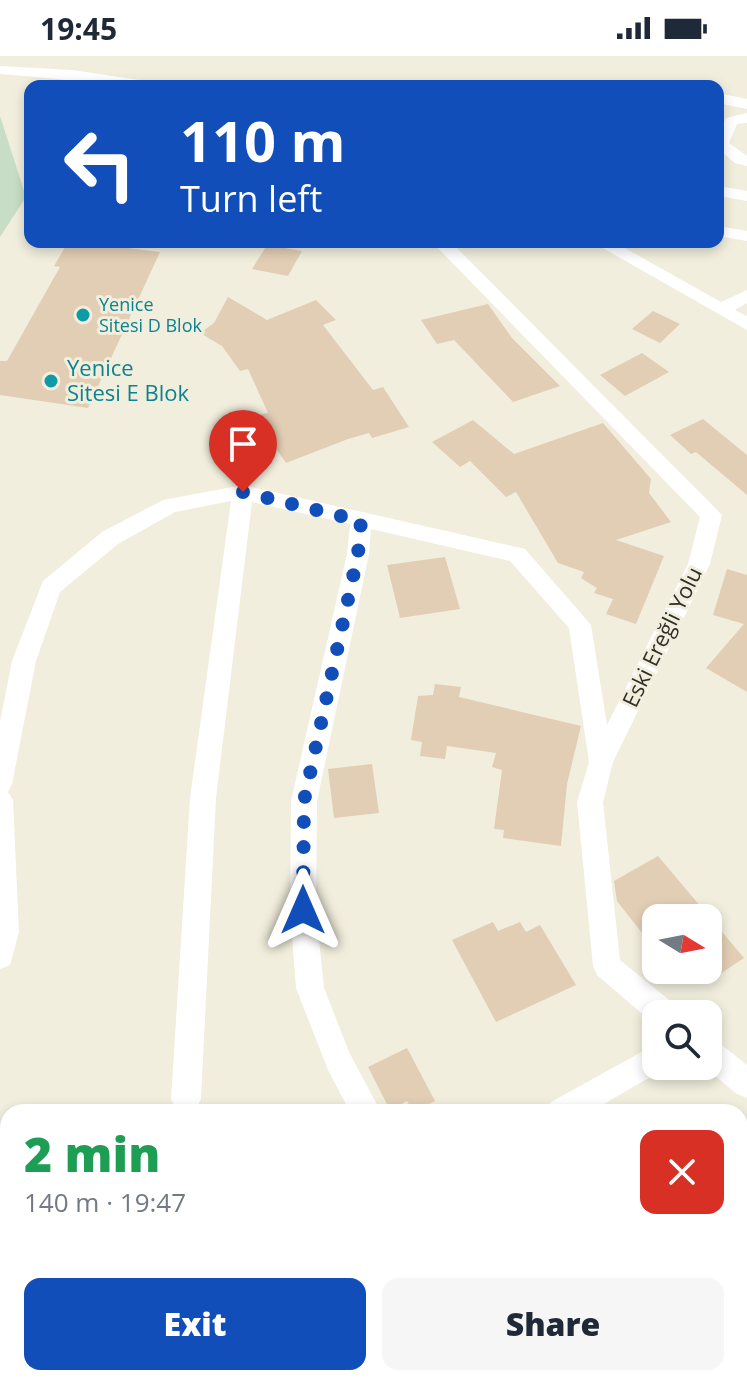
<!DOCTYPE html>
<html lang="en">
<head>
<meta charset="utf-8">
<style>
  body { margin:0; font-family:"Open Sans",sans-serif; background:#f6f6f7; color:#1f2937; height:100vh; display:flex; flex-direction:column; font-size:30px; white-space:nowrap }
  * { box-sizing:border-box; margin:0 }
  p { font-size:26px; color:#747a83 }
  .icon { flex:none; width:44px; height:44px; fill:none; stroke:currentColor; stroke-width:2; stroke-linecap:round; stroke-linejoin:round }
  .map { position:relative; flex:1; overflow:hidden }
  .details { position:absolute; left:0px; top:1048px; width:748px; height:282px; display:flex; flex-direction:column; background:#fff; border-radius:24px 24px 0 0; box-shadow:0 4px 12px #0003 }
  .details>* { flex:none }
  .banner { position:absolute; left:24px; top:24px; width:700px; height:168px; border-radius:16px; box-shadow:0 4px 12px #0003; background:#114eb9; color:#fff; overflow:hidden }
  .needle { width:52px; rotate:100deg }
  .tools { position:absolute; left:642px; top:848px; display:grid; gap:16px }
  .tools a { display:grid; place-items:center; width:80px; height:80px; border-radius:16px; background:#fff; box-shadow:0 4px 12px #0003; font-size:40px }
  .pin { position:absolute; display:grid; place-items:center; width:68px; height:68px; color:#fff; margin:-82px -34px; border-radius:50% 50% 50% 0; rotate:-45deg; box-shadow:0 0 8px #0007 }
  .pin .icon { rotate:45deg }
  .me { position:absolute; width:88px; margin:-44px; rotate:0deg; stroke-linejoin:round; filter:drop-shadow(0 0 6px #0008) }
  .turn { display:flex; align-items:center; gap:28px; height:168px; padding:0 24px; font-size:36px }
  .turn .icon { width:104px; height:104px; stroke-width:2.5 }
  .turn b { display:block; font-size:56px; line-height:68px }
  .round { display:grid; place-items:center; flex:none; width:84px; height:84px; border-radius:16px; background:#f6f6f7 }
  .headline { display:flex; align-items:center; justify-content:space-between; height:136px; padding:0 24px }
  h1 { font-size:48px; font-weight:800; line-height:60px; color:#1e9e55 }
  .action { display:flex; gap:16px; margin-top:auto; padding:16px 24px }
  .action a { flex:1; height:92px; border-radius:16px; background:#114eb9; color:#fff; font-size:32px; font-weight:800; line-height:92px; text-align:center }
  .action a+a { background:#f6f6f7; color:#1f2937 }
  .status { display:flex; justify-content:space-between; align-items:center; height:56px; padding:0 40px; background:#fff; direction:ltr }
  .status svg { height:22px; fill:currentColor }
  .map>svg:first-child { display:block }
  .green { fill:#c7ddc5 }
  .building { fill:#e2ceb5 }
  .lines { fill:none; stroke-linecap:round; stroke-linejoin:round }
  .minor { fill:#fff; fill-rule:evenodd }
  .route { stroke:#114eb9; stroke-width:14; stroke-dasharray:0 25.2 }
  .culture-dot { fill:#0f9aa8; stroke:#f1eedd; stroke-width:3 }
  .labels { text-anchor:middle; stroke-width:6; stroke-linejoin:round; paint-order:stroke }
  .far-culture-label { font-size:18px; fill:#0d838f; stroke:#f1eedd; text-anchor:start }
  .culture-label { font-size:22px; fill:#0d838f; stroke:#f1eedd; text-anchor:start }
  .street-label { font-size:22px; fill:#302f28; stroke:#f1eedd }
</style>
</head>
<body>
<div class="status"><b>19:45</b><svg viewBox="0 0 49 12"><path d="M0 12V9h3v3zM5 12V6h3v6zM10 12V3h3v9zM15 12V0h3v12zM26 1h20v11H26zM47 4h2v5h-2z"/></svg></div>
<div class="map">
<svg width="747" height="1329" viewBox="0 0 747 1329">
  <rect width="100%" height="100%" fill="#f1eedd"/>
  <path class="green" d="M0,60L26,141L0,181Z"/>
  <path class="building" d="M68,186H131L128,192L160,196L88,352L0,339V305H7L60,211L54,210Z
    M267,189L302,195L288,220L252,213Z
    M228,241L267,264L316,244L336,264L323,269L373,334L383,331L409,371L372,382L369,377L348,383L286,407L268,381L263,382L253,360L268,357L248,313L240,315L222,290L200,277L214,267Z
    M488,248L512,282L560,330L513,346L454,284L437,288L421,264Z
    M653,255L680,268L660,287L632,273Z
    M642,297L669,316L625,340L600,319Z
    M703,363L747,399V439L696,396L691,398L670,379Z
    M473,364L514,398L603,367L651,423L649,437L671,466L616,484L664,500L636,568L606,558L613,543L594,537L597,532L581,522L584,516L558,507L516,436L506,441L470,405L460,411L432,386Z
    M445,501L460,553L400,562L387,509Z
    M727,513L747,519V636L706,612L744,568L713,559Z
    M435,628L461,631L459,641L581,670L567,728L561,790L503,782L504,774L494,773L502,714L492,711L496,697L447,690L445,703L420,700L422,686L411,684L418,640L433,639Z
    M372,708L379,757L334,762L328,713Z
    M658,800L744,902L708,926V862H656V895L617,845L614,825Z
    M493,866L498,875L520,866L526,876L540,869L576,929L496,966L452,884Z
    M407,992L435,1045L413,1056L407,1045L390,1054L368,1011Z"/>
  <g class="lines">
    <path class="minor" d="M0,10L72,14L146,25L154,30C102,30 51,21 0,18Z
      M718,37L747,43V53L718,47Z
      M747,57V67L737,68L729,87L747,100V110L735,107L718,93V77L726,62Z
      M718,130L747,135V145L718,140Z
      M718,170L747,175V185L718,180Z
      M432,186H451L722,459L710,508L613,706L603,746L620,904L674,948L678,958H656L654,968L597,919L593,910L577,746L589,706L569,572L510,505L371,473L369,498L317,745L316,854L324,932L349,996L381,1056H350L328,1014L296,932L290,854L291,745L347,498L350,468L252,446L216,742L201,1043L196,1053L190,1056L176,1053L171,1043L190,742L231,445L175,456L118,488L60,536L36,605L12,728L8,736L13,744L19,876L10,909L0,913V666L12,605L43,525L102,476L163,444L243,429L517,491L525,493L591,569L607,669L688,508L700,461Z
      M592,186H614L721,246L747,234V247L735,254L747,260V274Z
      M708,982L718,986L747,1009V1042L737,1038L703,1010H708Z
      M656,988V1010L666,1012L590,1056H546L551,1046Z
      M472,1322H506V1329H472Z
      M507,1322H543L546,1329H510Z"/>
  </g>
  <g class="lines">
    <path class="route" d="M243,436L361,465L358,498L304,745L303,854"/>
  </g>
  <g class="culture-dot">
    <circle cx="83" cy="259" r="8"/>
    <circle cx="51" cy="325" r="8"/>
  </g>
  <g class="labels">
    <g class="far-culture-label">
      <text x="99" y="255">Yenice<tspan x="99" dy="21">Sitesi D Blok</tspan></text>
    </g>
    <g class="culture-label">
      <text x="67" y="320">Yenice<tspan x="67" dy="25">Sitesi E Blok</tspan></text>
    </g>
    <g class="street-label">
      <text transform="translate(662 581) rotate(-64)" y="8">Eski Ereğli Yolu</text>
    </g>
  </g>
</svg>
<div class="tools">
<a><svg class="needle" viewBox="-14 -14 28 28"><path d="M0-13l5 13h-10z" fill="#e53935"/><path d="M0 13l5-13h-10z" fill="#747a83"/></svg></a>
<a><svg class="icon" aria-label="search" viewBox="0 0 24 24"><circle cx="10" cy="10" r="6"/><path d="M15 15l6 6"/></svg></a>
</div>
<div class="pin" style="left:243px;top:436px;background:#d93025"><svg class="icon" aria-label="arrive" viewBox="0 0 24 24"><path d="M6 21V4h12l-3 4 3 4H6"/></svg></div>
<svg class="me" style="left:303px;top:854px" viewBox="-20 -20 40 40"><path d="M0-17L14 15 0 8-14 15z" fill="#114eb9" stroke="#fff" stroke-width="4"/></svg>
<div class="banner">
<div class="turn"><svg class="icon" aria-label="left" viewBox="0 0 24 24"><path d="M17 20v-9H6M10 6l-5 5 5 5"/></svg><div><b>110 m</b>Turn left</div></div>
</div>
<section class="details">
<div class="headline"><div><h1>2 min</h1><p>140 m · 19:47</p></div><a class="round" style="background:#d93025;color:#fff"><svg class="icon" aria-label="close" viewBox="0 0 24 24"><path d="M6 6l12 12M18 6L6 18"/></svg></a></div>
<div class="action"><a>Exit</a><a>Share</a></div>
</section>
</div>
</body>
</html>
